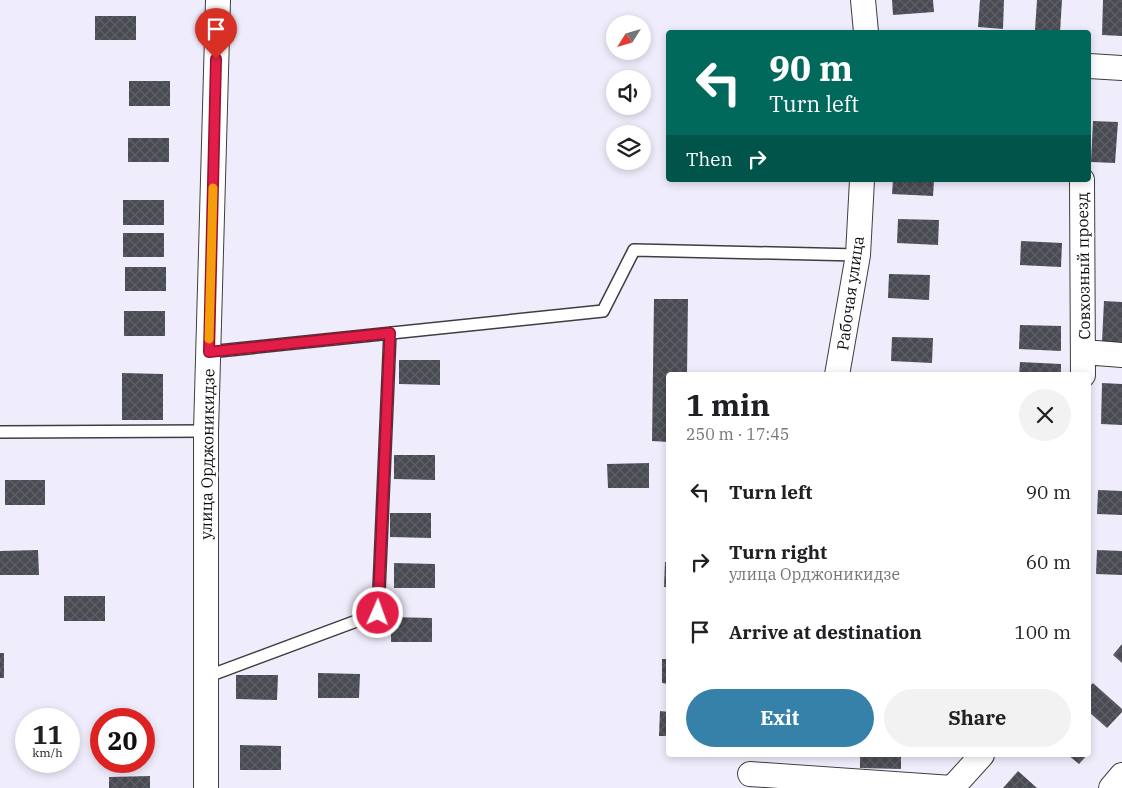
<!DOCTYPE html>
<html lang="en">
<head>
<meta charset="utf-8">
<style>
  body { margin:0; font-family:"IBM Plex Serif",serif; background:#f2f2f2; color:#202124; height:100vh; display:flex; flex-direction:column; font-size:19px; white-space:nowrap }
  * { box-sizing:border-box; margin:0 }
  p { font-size:16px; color:#757577 }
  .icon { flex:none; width:28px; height:28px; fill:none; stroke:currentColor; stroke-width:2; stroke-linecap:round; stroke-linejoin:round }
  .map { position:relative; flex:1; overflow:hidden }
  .panel { position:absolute; left:666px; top:372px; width:425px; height:385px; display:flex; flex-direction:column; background:#fff; border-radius:5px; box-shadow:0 2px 8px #0003 }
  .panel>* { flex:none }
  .hud { position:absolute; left:666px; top:30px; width:425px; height:152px; border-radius:5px; box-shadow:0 2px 8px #0003; background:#00695c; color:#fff; overflow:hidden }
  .needle { width:32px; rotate:233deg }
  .fabs { position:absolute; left:606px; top:15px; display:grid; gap:10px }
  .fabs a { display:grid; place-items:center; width:45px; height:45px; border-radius:50%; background:#fff; box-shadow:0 2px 8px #0003; font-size:25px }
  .speed { position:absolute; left:15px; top:708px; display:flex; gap:10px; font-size:25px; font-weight:700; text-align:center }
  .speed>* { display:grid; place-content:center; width:65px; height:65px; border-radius:50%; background:#fff; box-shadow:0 2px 8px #0003; line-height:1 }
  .speed small { font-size:12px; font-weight:400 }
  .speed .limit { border:8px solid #d22; background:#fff; color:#111 }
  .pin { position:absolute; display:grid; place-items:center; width:42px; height:42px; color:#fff; margin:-51px -21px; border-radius:50% 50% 50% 0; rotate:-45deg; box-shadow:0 0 5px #0007 }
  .pin .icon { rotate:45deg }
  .me { position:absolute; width:55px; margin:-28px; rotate:2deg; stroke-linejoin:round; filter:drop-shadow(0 0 4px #0008) }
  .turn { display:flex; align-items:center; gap:18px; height:105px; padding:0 20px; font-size:22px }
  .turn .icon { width:65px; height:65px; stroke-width:2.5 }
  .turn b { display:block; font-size:35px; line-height:42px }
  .then { display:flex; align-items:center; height:48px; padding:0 20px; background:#0003; gap:10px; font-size:19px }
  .round { display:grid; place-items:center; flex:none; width:52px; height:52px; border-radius:26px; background:#f2f2f2 }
  .head { display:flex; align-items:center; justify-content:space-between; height:85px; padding:0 20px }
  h1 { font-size:30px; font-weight:700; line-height:38px }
  .cta { display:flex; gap:10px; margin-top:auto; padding:10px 20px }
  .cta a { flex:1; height:58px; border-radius:30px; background:#3681a9; color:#fff; font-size:20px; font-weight:700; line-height:58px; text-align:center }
  .cta a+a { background:#f2f2f2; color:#202124 }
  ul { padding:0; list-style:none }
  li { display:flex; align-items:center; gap:15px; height:70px; padding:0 20px }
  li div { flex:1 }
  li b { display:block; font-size:19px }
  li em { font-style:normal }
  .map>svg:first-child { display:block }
  .building { fill:url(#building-cross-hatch) }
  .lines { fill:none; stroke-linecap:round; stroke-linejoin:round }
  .lane-casing { stroke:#3e3e3e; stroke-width:14 }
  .street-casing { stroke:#3e3e3e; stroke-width:26 }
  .lane { stroke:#fff; stroke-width:11 }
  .street { stroke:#fff; stroke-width:24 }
  .route-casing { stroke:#92132f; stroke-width:12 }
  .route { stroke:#e11d48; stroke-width:9 }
  .slow { stroke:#f59e0b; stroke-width:9 }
  .labels { text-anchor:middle; stroke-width:5; stroke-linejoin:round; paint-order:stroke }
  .street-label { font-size:16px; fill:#0b0b0b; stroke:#fff }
</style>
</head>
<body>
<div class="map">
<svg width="1122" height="788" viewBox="0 0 1122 788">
  <defs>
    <pattern id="building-cross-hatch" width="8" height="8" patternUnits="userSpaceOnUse" patternTransform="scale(1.25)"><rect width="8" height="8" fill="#494b53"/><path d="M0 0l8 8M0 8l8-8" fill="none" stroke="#5f6067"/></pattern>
  </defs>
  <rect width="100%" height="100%" fill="#efecfc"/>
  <path class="building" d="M892,0H933L934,12L893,15Z
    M980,0H1004L1003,29L978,27Z
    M1037,0H1062L1060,32L1035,30Z
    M1103,0H1122V36L1102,35Z
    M95,16H136V40H95Z
    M129,81H170V106H129Z
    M1093,121L1118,122L1115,163L1091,162Z
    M128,138H169V162H128Z
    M893,180H934L933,196L892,194Z
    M123,200H164V225H123Z
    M898,219L939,220L938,245L897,243Z
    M123,233H164V257H123Z
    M1021,241L1062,243L1061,267L1020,265Z
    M125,267H166V291H125Z
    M889,274L930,275L929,300L888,298Z
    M654,299H688L687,375H669V442L652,441Z
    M1104,301L1122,302V343L1102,342Z
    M124,311H165V336H124Z
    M1020,325L1061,326V351L1019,349Z
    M892,337L933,338L932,363L891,361Z
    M399,360H440V385L399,384Z
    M1020,362L1061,364V375H1019Z
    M122,373L163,374V420H122Z
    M1102,383L1122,384V425L1101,424Z
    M394,455H435V480L394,479Z
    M649,463V488H608L607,464Z
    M5,480H45V505H5Z
    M1098,490L1122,491V515L1097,514Z
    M390,513H431V538L390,537Z
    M38,550L39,575H0V551Z
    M1097,550L1122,551V575L1096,574Z
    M665,562H669V587H664Z
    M394,563L435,564V588H394Z
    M64,596H105V621H64Z
    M391,617L432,618V642H391Z
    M1122,644V663L1113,655Z
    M0,653H4V678H0Z
    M662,659H669V684L662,683Z
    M318,673L360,674L359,698H318Z
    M236,675H278L277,700L236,699Z
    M1093,683L1122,709V712L1107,728L1089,712V687Z
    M660,711L669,712V736H659Z
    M144,723H149V747H144Z
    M240,745L281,746V770H240Z
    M860,755H901V769L860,768Z
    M1068,755H1087L1079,764Z
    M1018,771L1037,788H1003Z
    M150,776V788H109V777Z"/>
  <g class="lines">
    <defs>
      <path id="lane" d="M209,352L603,311L634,250L858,255
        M0,432L206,431
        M206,677L378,613L390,333"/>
      <path id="street" d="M863,0L866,32
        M1089,66L1122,68
        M1082,180L1083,375
        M1084,352L1122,355
        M837,375L858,255L862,180
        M750,774L952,788L982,755
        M206,788V431L218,0
        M1111,788L1122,775"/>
    </defs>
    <use href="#lane" class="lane-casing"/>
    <use href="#street" class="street-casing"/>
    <use href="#lane" class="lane"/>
    <use href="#street" class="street"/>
  </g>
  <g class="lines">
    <defs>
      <path id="route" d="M216,59L209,352L390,333L378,613"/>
    </defs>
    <use href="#route" class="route-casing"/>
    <use href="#route" class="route"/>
    <path class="slow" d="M209,339L213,188"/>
  </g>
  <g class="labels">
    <g class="street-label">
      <text transform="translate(1083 266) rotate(-91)" y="6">Совхозный проезд</text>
      <text transform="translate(850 293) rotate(-82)" y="6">Рабочая улица</text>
      <text transform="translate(207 454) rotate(-89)" y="6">улица Орджоникидзе</text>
    </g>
  </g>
</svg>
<div class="fabs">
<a><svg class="needle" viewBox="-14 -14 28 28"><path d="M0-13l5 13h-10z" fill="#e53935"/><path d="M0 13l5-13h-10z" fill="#757577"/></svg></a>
<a><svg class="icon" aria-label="sound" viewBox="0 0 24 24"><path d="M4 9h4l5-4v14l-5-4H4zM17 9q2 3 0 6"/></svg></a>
<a><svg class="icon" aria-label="layers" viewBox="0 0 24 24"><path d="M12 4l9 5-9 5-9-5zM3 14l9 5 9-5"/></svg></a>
</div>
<div class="speed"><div>11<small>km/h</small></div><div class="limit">20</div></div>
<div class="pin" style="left:216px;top:59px;background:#d93025"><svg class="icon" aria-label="arrive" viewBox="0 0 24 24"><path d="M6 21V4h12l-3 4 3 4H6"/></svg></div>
<svg class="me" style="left:378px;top:613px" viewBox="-20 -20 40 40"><circle r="17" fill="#e11d48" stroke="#fff" stroke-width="3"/><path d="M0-11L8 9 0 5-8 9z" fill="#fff"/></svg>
<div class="hud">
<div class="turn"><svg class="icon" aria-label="left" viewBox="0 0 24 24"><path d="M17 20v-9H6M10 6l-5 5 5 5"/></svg><div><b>90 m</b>Turn left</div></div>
<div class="then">Then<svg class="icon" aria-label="right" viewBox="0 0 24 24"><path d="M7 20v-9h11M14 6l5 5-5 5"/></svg></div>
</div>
<section class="panel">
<div class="head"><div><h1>1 min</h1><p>250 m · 17:45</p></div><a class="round"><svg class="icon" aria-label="close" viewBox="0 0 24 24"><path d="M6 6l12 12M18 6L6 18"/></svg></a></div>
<ul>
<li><svg class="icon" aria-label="left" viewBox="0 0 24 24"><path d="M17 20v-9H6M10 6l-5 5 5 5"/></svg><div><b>Turn left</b></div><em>90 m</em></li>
<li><svg class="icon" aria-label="right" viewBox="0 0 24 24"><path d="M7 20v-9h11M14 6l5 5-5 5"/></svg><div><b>Turn right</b><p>улица Орджоникидзе</p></div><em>60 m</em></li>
<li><svg class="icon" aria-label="arrive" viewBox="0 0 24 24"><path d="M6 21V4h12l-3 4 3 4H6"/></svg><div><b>Arrive at destination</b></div><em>100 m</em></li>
</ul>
<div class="cta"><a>Exit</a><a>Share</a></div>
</section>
</div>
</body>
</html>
